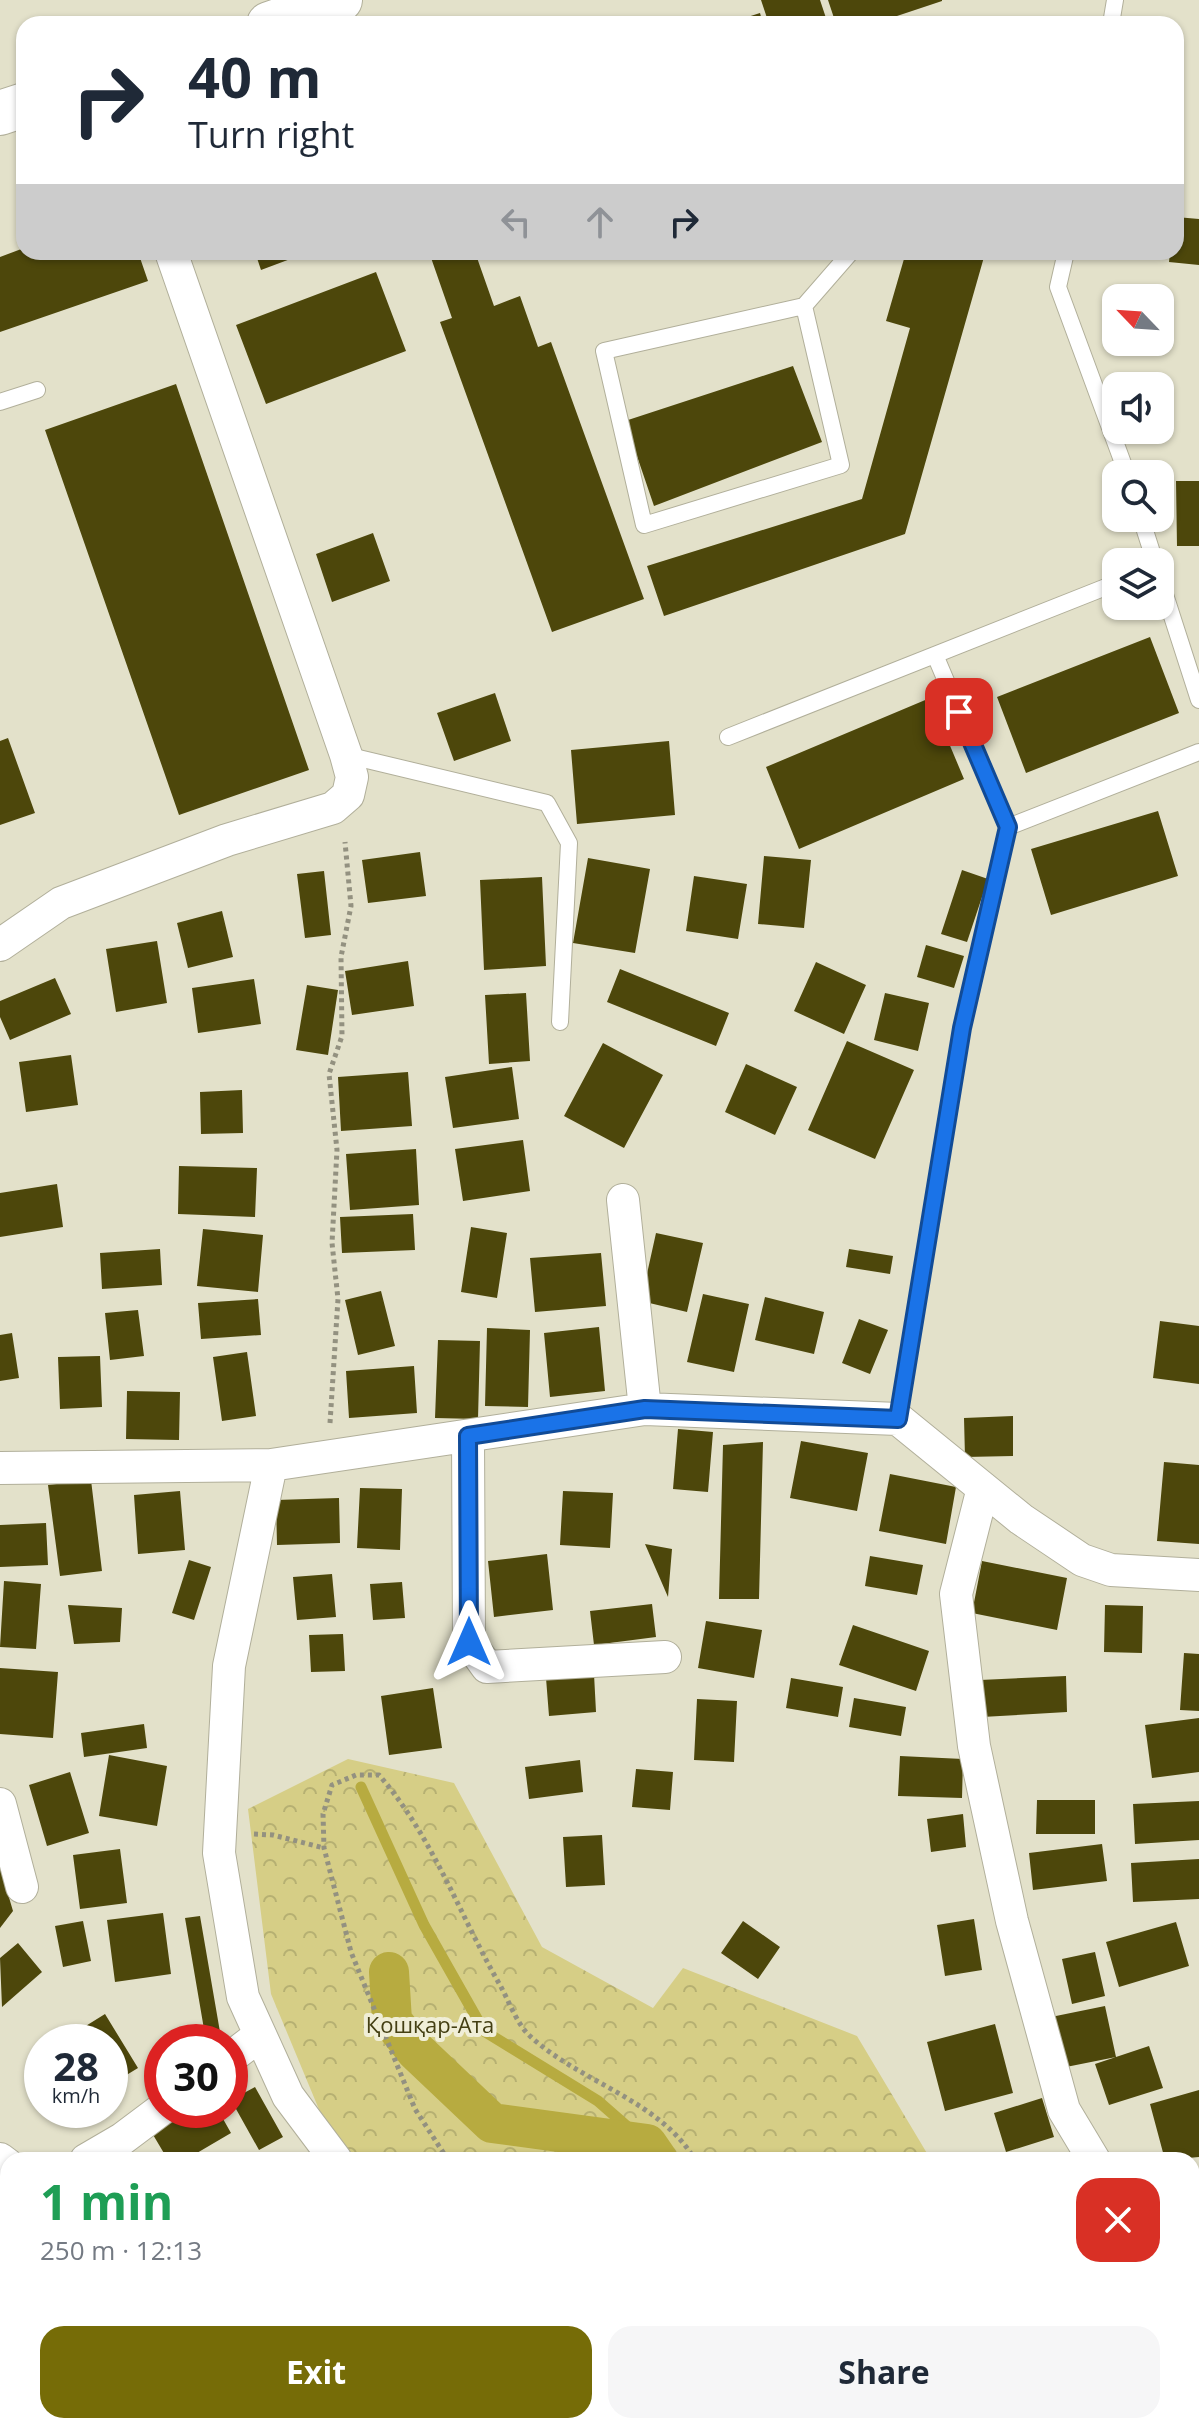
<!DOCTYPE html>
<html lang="en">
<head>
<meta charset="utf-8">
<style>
  body { margin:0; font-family:"Open Sans",sans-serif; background:#f6f6f7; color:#1f2937; height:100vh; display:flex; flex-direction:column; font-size:30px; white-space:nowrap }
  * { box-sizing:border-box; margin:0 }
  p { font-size:26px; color:#747a83 }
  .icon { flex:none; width:44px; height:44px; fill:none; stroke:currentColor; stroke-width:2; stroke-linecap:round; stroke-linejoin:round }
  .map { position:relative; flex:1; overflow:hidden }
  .drawer { position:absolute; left:0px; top:2152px; width:1200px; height:282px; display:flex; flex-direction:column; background:#fff; border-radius:24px 24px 0 0; box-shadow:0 2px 6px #0004 }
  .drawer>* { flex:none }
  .top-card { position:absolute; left:16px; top:16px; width:1168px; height:244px; border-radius:24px; box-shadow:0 2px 6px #0004; background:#fff; color:#1f2937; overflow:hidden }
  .needle { width:52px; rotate:295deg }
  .buttons { position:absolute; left:1102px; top:284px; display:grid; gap:16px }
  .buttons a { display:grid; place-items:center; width:72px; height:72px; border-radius:16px; background:#fff; box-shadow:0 2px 6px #0004; font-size:40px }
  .speed { position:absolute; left:24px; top:2024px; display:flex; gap:16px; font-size:40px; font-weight:700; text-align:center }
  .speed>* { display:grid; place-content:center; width:104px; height:104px; border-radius:50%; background:#fff; box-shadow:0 2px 6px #0004; line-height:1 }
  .speed small { font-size:20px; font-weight:400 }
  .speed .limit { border:12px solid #d22; background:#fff; color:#111 }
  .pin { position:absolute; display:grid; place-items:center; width:68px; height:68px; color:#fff; margin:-34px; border-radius:16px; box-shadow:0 4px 12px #0006 }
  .me { position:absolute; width:88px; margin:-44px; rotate:0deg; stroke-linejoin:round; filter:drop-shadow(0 0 6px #0008) }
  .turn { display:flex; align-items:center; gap:28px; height:168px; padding:0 40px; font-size:36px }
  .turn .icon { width:104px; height:104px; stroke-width:2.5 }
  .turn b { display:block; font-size:56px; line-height:68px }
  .lanes { display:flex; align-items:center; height:76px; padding:0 40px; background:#0003; justify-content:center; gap:40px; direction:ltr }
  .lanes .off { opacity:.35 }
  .round { display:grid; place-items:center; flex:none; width:84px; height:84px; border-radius:24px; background:#f6f6f7 }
  .summary { display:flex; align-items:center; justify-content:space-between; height:136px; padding:0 40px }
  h1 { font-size:48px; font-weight:700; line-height:60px; color:#1e9e55 }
  .cta { display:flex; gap:16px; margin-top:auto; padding:16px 40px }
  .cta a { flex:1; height:92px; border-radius:24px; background:#766c07; color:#fff; font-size:32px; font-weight:700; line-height:92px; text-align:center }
  .cta a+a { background:#f6f6f7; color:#1f2937 }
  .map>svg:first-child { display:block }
  .park { fill:url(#park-crowns) }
  .water { fill:url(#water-rules) }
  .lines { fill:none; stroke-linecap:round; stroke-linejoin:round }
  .stream { stroke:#b7ab40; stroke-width:11 }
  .canal { stroke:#b7ab40; stroke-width:40 }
  .building { fill:#4d470b }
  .lane-casing { stroke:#b1af9a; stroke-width:18 }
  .street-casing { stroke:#b1af9a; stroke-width:34 }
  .secondary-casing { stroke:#b1af9a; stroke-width:46 }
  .path { stroke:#939180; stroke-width:5; stroke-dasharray:4 4; stroke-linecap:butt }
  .lane { stroke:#fff; stroke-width:16 }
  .street { stroke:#fff; stroke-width:32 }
  .secondary { stroke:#fff; stroke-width:44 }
  .route-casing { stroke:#114b97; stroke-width:20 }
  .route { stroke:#1a73e8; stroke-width:14 }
  .labels { text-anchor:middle; stroke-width:8; stroke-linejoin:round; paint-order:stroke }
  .park-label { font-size:22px; fill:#443f13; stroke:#f0eed7 }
</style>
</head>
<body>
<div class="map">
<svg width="1199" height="2433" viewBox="0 0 1199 2433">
  <defs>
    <pattern id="park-crowns" width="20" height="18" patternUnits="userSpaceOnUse" patternTransform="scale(2)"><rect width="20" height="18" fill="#d6ce86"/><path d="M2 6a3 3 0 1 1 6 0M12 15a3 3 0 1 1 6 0" fill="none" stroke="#b6b072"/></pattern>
    <pattern id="water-rules" width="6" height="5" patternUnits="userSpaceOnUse" patternTransform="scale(2)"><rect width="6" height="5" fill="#b7ab40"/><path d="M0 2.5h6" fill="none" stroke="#9c9237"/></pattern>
  </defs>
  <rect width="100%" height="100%" fill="#e3e1ca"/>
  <path class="park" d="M348,1759L454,1783L542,1947L653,2008L683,1968L857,2036L931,2160H340L271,1994L248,1809Z
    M766,2426H1065L1068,2433H763Z"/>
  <path class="water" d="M842,2426H956L960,2433H839Z"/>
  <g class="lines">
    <path class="stream" d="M361,1787L424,1925L484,2031L598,2101L647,2144"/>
    <path class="canal" d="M389,1972L392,2021L416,2051L492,2123L647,2144L658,2160
      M839,2433L842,2426"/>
  </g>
  <path class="building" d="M761,0H820L828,24H769Z
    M828,0H942V1L873,24H836Z
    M760,13L763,24H729V23Z
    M1176,217L1199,219V265L1169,262L1170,252H1176Z
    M24,248V252H138L148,281L0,332V257Z
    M255,252H309L261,270Z
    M429,252H475L494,306L520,296L538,347L551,342L644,599L552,632L440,322L452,318Z
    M906,252H968L984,257L905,534L664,616L647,566L862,499L910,328L886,321Z
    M376,272L406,351L266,404L236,325Z
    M793,366L822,442L654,506L625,421Z
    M176,384L309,770L179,815L45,430Z
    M1176,481H1199V546H1177Z
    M373,533L390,581L332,602L316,554Z
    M1150,637L1179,713L1026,773L997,697Z
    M495,693L511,741L454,761L437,713Z
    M930,698L964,779L799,849L766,767Z
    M8,738L35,813L0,825V741Z
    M669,741L675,815L577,824L571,750Z
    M1158,811L1178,876L1051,915L1031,849Z
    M420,852L426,896L368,903L362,860Z
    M764,856L811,860L804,928L758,924Z
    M588,858L650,869L635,953L573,943Z
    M962,870L988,879L967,942L941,934Z
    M324,871L331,935L305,938L297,874Z
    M694,876L747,884L738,939L686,931Z
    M542,877L546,966L484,970L480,880Z
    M222,911L233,957L188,968L177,923Z
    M157,941L167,1003L116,1012L106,949Z
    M926,945L964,956L954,988L917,977Z
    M408,961L414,1006L352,1015L345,971Z
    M816,962L866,985L844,1034L794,1011Z
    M620,969L729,1013L716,1046L607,1002Z
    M55,978L71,1014L10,1040L0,1017V1001Z
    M254,979L261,1024L198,1033L192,988Z
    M307,985L338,990L328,1055L296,1050Z
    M526,993L530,1061L489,1064L485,995Z
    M885,993L929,1003L918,1051L874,1040Z
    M847,1041L914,1070L875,1159L808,1130Z
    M603,1043L663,1075L624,1148L564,1116Z
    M71,1055L78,1105L26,1112L19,1062Z
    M746,1064L797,1087L775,1135L725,1112Z
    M512,1067L519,1119L453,1128L445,1077Z
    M408,1072L412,1126L341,1131L338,1077Z
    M242,1090L243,1133L201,1134L200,1092Z
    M523,1140L530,1191L463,1201L455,1149Z
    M416,1149L419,1205L350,1210L346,1154Z
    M179,1166L257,1168L255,1217L178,1214Z
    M57,1184L63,1227L0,1237V1193Z
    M413,1214L415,1250L342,1253L340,1217Z
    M471,1227L507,1233L497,1298L461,1292Z
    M203,1229L263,1235L258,1292L197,1286Z
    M656,1233L703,1243L687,1312L641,1301Z
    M160,1249L162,1285L102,1289L100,1253Z
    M849,1249L893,1256L890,1274L846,1267Z
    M601,1253L606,1306L535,1312L530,1258Z
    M381,1291L395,1346L358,1355L345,1300Z
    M703,1294L749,1304L734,1372L687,1362Z
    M765,1297L824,1312L814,1354L755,1340Z
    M258,1299L261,1335L201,1339L198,1303Z
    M138,1310L144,1356L110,1360L105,1313Z
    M859,1319L888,1330L870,1374L842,1363Z
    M1160,1321L1199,1326V1384L1153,1378Z
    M599,1327L605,1391L550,1397L544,1333Z
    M487,1328L530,1330L528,1407L485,1406Z
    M12,1333L19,1378L0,1381V1335Z
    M438,1340L480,1341L478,1419L435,1418Z
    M247,1352L256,1416L222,1421L213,1357Z
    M100,1356L102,1407L60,1409L58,1357Z
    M414,1366L417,1413L349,1418L346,1371Z
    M127,1391L180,1392L179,1440L126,1439Z
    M1013,1416V1456L965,1457L964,1418Z
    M678,1429L713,1432L708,1492L673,1489Z
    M801,1441L868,1453L857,1511L790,1498Z
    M763,1442L759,1599H719L723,1445Z
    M1164,1462L1199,1465V1544L1157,1541Z
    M890,1474L956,1487L946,1544L879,1531Z
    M91,1480L102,1571L60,1576L48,1485Z
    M360,1488L402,1489L400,1550L357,1548Z
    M180,1491L185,1550L138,1554L134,1495Z
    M563,1491L613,1493L610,1548L560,1545Z
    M339,1498L340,1543L277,1545L276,1500Z
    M46,1523L48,1565L0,1567V1525Z
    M645,1544L672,1549L668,1597Z
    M547,1554L553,1610L494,1617L488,1561Z
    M870,1556L923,1565L917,1595L865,1586Z
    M189,1560L211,1567L194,1620L172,1613Z
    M982,1561L1067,1578L1057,1630L972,1613Z
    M332,1574L336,1617L297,1620L293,1577Z
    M4,1581L41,1584L36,1649L0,1647Z
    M402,1582L405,1618L373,1620L370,1584Z
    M652,1604L656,1637L594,1645L590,1611Z
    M68,1605L122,1608L120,1642L74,1644Z
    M1105,1605L1143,1606L1142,1653L1104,1652Z
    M706,1621L762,1630L754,1678L698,1668Z
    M853,1625L929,1651L916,1691L839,1665Z
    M343,1634L345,1671L311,1672L309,1635Z
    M1184,1653L1199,1654V1711L1180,1710Z
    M0,1668L58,1672L53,1738L0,1734Z
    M594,1674L596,1712L549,1716L546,1678Z
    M1066,1676L1067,1712L982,1717L980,1680Z
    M791,1678L843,1687L838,1717L786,1708Z
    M433,1688L442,1748L389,1755L381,1696Z
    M854,1698L906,1707L901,1736L849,1727Z
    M697,1699L737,1701L734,1762L694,1760Z
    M1199,1718V1772L1152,1778L1145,1725Z
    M144,1724L147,1748L84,1757L81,1733Z
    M109,1755L167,1766L157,1826L99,1816Z
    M900,1756L963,1759L962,1798L898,1796Z
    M580,1760L583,1792L529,1799L525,1767Z
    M636,1769L673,1772L670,1810L632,1807Z
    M70,1772L89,1833L47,1846L29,1785Z
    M1037,1800H1095V1834H1036Z
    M1199,1801V1840L1135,1844L1133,1804Z
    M963,1814L966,1847L931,1852L927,1819Z
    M602,1835L605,1885L566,1887L563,1837Z
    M1102,1844L1107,1881L1033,1890L1029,1853Z
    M120,1849L127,1903L80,1909L73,1855Z
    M1199,1859V1899L1133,1902L1131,1863Z
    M0,1867L13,1911L0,1928Z
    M163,1913L171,1974L115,1982L107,1920Z
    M200,1916L220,2032L205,2035L185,1918Z
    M974,1919L982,1970L945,1976L937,1925Z
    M83,1921L91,1961L63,1967L55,1926Z
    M743,1921L780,1947L758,1979L721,1953Z
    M1176,1922L1189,1966L1119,1987L1106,1942Z
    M18,1943L42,1972L2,2007L0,1958Z
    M1095,1952L1105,1996L1072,2004L1062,1959Z
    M1105,2006L1116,2057L1061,2068L1051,2017Z
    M105,2014L138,2068L110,2085V2042H60Z
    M995,2024L1013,2093L945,2111L927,2042Z
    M1149,2046L1163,2088L1109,2105L1095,2064Z
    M255,2087L283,2137L259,2150L231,2100Z
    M1199,2090V2157L1165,2160L1150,2104Z
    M1042,2098L1054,2137L1006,2152L994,2113Z
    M192,2110H218L231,2133L185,2160H168L152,2133Z
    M0,2232L8,2235L7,2274L0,2271Z
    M1199,2397V2433H1169L1168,2426H1192V2399Z
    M8,2408V2426H50L47,2433H8L0,2429Z
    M135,2426H172L177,2433H139Z
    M377,2426H411L400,2433H381Z"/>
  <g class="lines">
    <defs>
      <path id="lane" d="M1111,24L1115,0
        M1066,252L1058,287L1127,474
        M804,306L841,465L644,525L604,351L804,306L851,252
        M0,402L37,390
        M1141,518L1155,562
        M1160,579L1199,700
        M935,655L1008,827
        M728,737L1116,583
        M346,755L547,803L569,843L560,1022
        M898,1419L962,1028L1008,827L1199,752"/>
      <path id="street" d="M0,945L61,903L227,840L333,808L348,795L352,777L346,755L171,252
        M623,1200L645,1409
        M468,1436L469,1642L487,1667L665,1657
        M271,1465L229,1666L219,1853L243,1997L288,2096L336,2160
        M0,1468L271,1465L645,1409L898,1419L1021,1519L1082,1560L1111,1570L1199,1575
        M983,1488L956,1594L974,1746L1012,1921L1064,2110L1094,2160
        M0,1804L22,1887
        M230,2058L260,2035
        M0,2159L8,2165
        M86,2160L122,2139L162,2109
        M439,2426L448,2433"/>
      <path id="secondary" d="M269,24L340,0
        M0,113L24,105"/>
    </defs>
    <use href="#lane" class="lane-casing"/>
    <use href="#street" class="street-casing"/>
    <use href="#secondary" class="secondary-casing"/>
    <path class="path" d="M330,1423L338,1299L332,1243L337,1150L329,1074L342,1036L341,957L351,906L345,842
      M254,1834L273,1835L324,1848
      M448,2160L415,2109L351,1952L324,1848L323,1814L332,1785L356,1775H379C433,1837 459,1914 500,1985C509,2001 517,2025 531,2037C580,2082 661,2101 695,2160
      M816,2433L817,2426"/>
    <use href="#lane" class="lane"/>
    <use href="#street" class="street"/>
    <use href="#secondary" class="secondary"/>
  </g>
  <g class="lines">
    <defs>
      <path id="route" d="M469,1642L468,1436L645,1409L898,1419L962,1028L1008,827L959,712"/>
    </defs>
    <use href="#route" class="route-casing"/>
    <use href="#route" class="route"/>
  </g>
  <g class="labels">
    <g class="park-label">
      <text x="430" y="2033">Қошқар-Ата</text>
    </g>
  </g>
</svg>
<div class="buttons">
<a><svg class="needle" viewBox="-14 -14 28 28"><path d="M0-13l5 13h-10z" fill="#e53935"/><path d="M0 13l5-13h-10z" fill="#747a83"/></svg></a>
<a><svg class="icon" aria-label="sound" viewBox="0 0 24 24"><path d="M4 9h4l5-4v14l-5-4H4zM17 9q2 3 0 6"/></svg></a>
<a><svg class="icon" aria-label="search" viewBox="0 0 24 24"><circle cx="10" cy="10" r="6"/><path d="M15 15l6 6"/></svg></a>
<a><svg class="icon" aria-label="layers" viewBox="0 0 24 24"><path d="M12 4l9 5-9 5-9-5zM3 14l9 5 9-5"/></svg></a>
</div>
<div class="speed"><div>28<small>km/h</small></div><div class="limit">30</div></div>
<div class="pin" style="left:959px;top:712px;background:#d93025"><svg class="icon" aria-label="arrive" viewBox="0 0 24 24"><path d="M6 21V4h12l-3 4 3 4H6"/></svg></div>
<svg class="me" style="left:469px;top:1642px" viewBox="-20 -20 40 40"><path d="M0-17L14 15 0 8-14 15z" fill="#1a73e8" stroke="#fff" stroke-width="4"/></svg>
<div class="top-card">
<div class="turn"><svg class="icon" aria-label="right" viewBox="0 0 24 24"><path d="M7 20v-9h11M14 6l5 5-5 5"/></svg><div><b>40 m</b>Turn right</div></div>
<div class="lanes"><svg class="icon off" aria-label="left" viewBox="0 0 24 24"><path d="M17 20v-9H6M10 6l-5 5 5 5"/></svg><svg class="icon off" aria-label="ahead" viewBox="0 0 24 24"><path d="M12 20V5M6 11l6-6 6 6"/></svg><svg class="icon" aria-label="right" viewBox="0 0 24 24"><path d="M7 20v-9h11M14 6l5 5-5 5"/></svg></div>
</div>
<section class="drawer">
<div class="summary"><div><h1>1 min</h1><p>250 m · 12:13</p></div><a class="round" style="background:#d93025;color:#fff"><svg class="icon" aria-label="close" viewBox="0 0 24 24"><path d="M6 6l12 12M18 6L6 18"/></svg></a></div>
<div class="cta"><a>Exit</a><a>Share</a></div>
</section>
</div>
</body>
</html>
